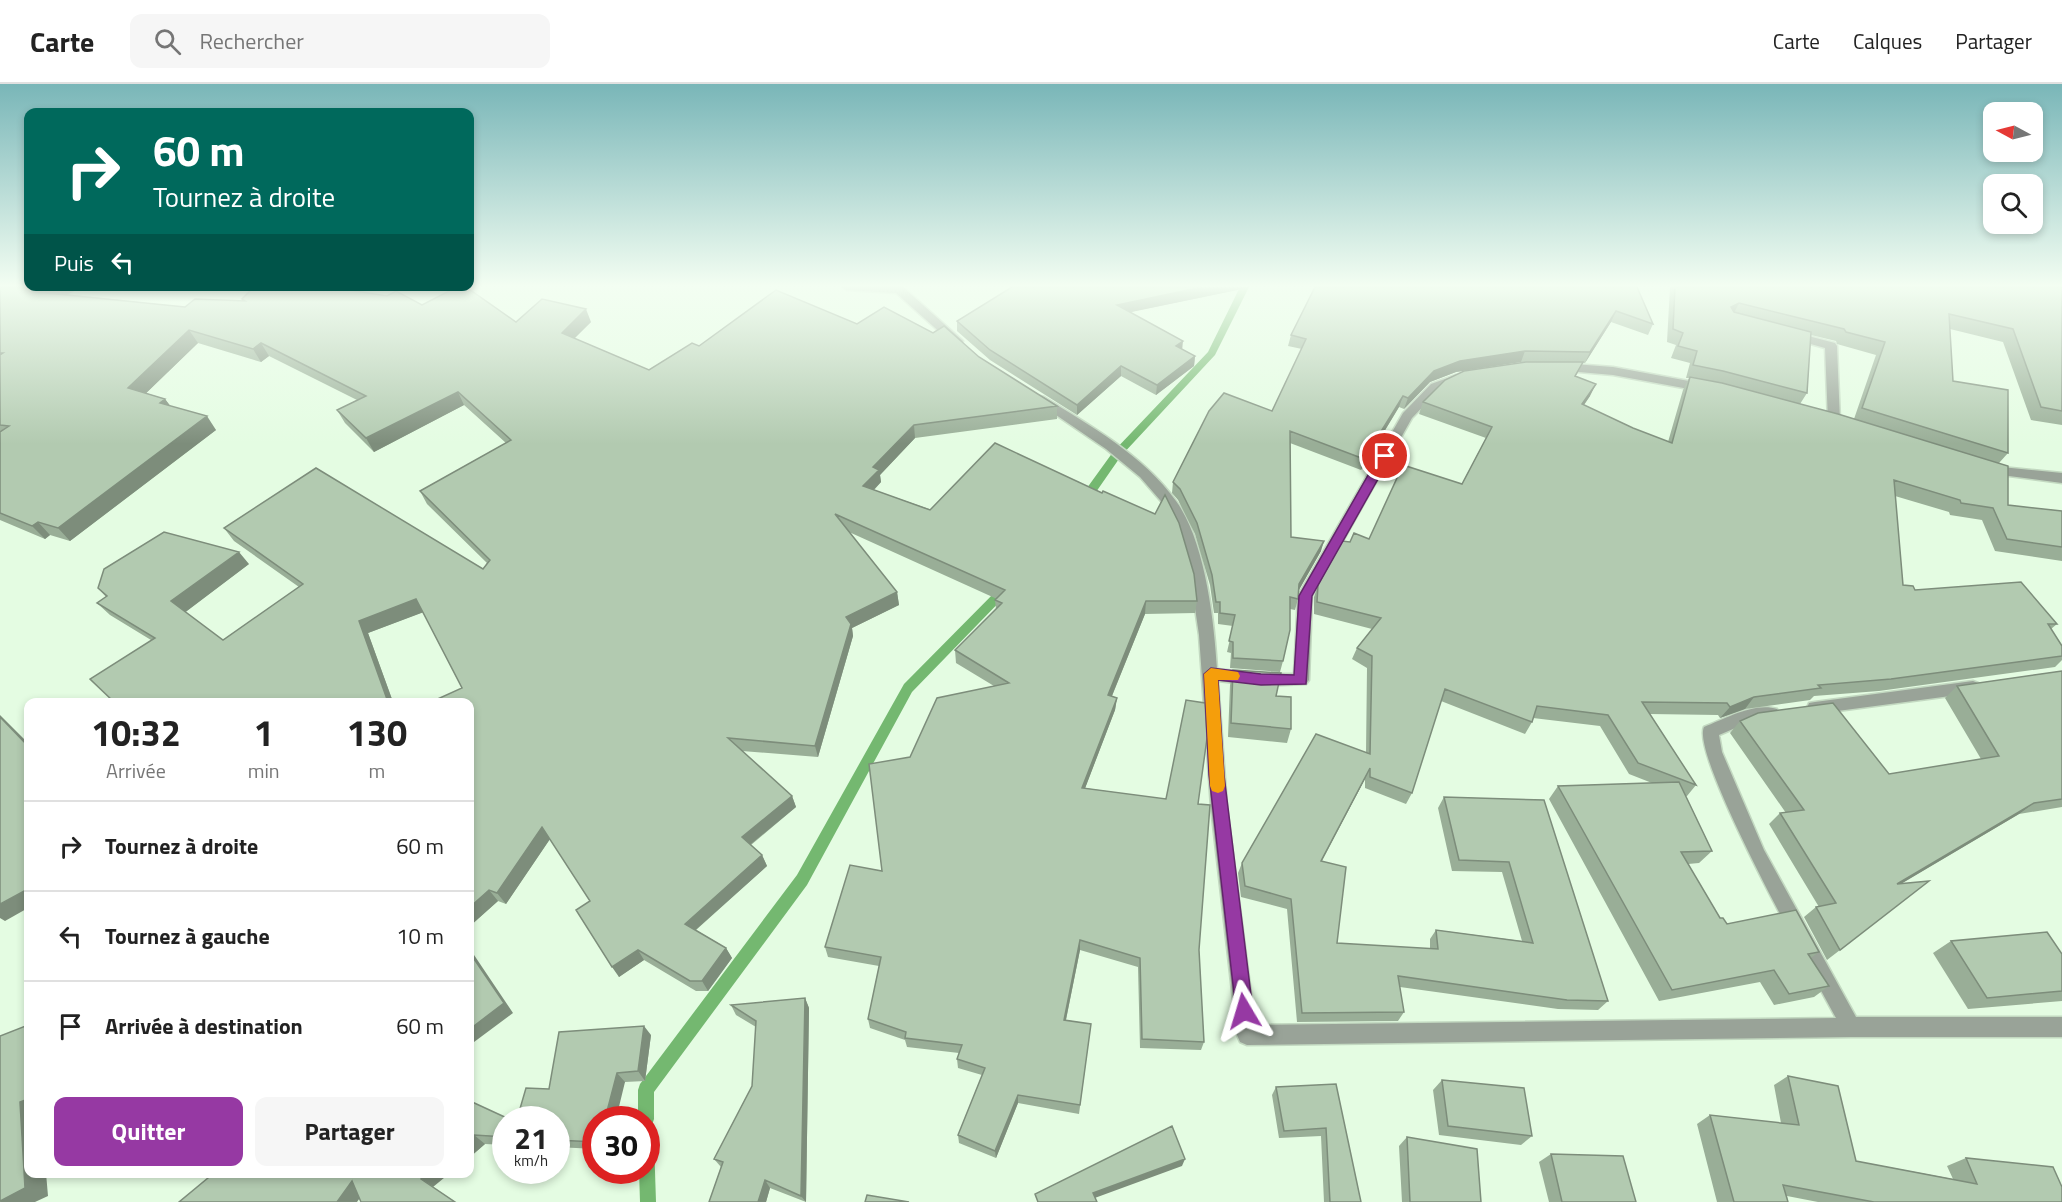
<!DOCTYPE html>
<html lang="fr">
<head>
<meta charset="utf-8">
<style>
  body { margin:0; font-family:"Titillium Web",sans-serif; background:#f6f6f6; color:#222; height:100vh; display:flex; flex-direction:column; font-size:22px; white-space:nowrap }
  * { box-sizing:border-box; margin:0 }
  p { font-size:20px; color:#767676 }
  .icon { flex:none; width:33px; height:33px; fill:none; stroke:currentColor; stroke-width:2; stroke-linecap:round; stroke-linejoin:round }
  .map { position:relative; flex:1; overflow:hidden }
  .sheet { position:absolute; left:24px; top:614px; width:450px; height:480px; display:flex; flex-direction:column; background:#fff; border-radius:12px; box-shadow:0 3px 9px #0003 }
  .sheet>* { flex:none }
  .banner { position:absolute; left:24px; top:24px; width:450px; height:183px; border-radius:12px; box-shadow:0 3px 9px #0003; background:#00695c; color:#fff; overflow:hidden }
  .needle { width:39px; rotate:277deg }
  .buttons { position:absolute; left:1983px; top:18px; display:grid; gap:12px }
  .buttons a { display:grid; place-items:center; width:60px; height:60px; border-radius:12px; background:#fff; box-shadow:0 3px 9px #0003; font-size:30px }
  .speed { position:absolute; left:492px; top:1022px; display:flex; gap:12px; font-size:30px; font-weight:700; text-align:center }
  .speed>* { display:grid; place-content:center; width:78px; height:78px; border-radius:50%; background:#fff; box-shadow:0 3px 9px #0003; line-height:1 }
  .speed small { font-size:15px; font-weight:400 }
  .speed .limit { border:9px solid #d22; background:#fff; color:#111 }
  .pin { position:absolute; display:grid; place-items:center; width:51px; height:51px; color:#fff; margin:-26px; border:3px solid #fff; border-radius:50%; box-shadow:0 2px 6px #0007 }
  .me { position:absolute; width:66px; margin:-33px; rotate:353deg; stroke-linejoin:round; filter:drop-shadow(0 0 4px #0008) }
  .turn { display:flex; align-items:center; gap:21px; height:126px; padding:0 30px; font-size:27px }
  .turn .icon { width:78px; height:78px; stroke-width:2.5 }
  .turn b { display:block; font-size:42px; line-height:51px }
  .then { display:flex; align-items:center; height:57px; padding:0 30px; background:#0003; gap:12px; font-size:22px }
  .eta { display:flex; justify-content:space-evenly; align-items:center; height:102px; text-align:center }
  .eta b { font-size:36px; font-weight:700; line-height:42px }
  .action { display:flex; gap:12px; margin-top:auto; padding:12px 30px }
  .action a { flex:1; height:69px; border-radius:12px; background:#9639a3; color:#fff; font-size:24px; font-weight:700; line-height:69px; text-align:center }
  .action a+a { background:#f6f6f6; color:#222 }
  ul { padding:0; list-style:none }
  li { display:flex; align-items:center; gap:18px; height:90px; padding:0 30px; border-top:2px solid #e0e0e0 }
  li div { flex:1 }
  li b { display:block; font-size:22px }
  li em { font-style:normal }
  header { display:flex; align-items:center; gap:36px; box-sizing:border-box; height:84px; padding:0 30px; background:#fff; border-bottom:2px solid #e0e0e0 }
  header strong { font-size:28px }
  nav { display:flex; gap:33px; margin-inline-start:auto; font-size:21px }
  .search { width:420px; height:54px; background:#f6f6f6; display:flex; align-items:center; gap:15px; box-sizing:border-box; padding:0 21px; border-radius:12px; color:#767676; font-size:22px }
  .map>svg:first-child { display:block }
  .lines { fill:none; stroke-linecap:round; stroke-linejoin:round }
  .stream { fill:#74b870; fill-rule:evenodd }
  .minor-casing { stroke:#c3d9c1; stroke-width:3 }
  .minor { fill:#99a398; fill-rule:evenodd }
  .wall { fill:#99ae97; fill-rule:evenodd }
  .shaded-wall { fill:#7d8d7b }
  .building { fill:#b2cab0; stroke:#7d8d7b; stroke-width:1.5 }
  .route { fill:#9639a3; stroke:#62256a; stroke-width:1.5 }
  .slow { fill:#f59e0b }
</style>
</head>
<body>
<header>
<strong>Carte</strong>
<div class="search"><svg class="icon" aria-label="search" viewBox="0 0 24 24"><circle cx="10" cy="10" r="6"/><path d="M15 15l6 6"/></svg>Rechercher</div>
<nav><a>Carte</a><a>Calques</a><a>Partager</a></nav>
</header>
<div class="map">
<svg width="2062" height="1118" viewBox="0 0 2062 1118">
  <rect width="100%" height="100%" fill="#e4fce2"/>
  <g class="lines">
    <path class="stream" d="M1240,203H1249L1215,271L1121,372L1087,421H1079L1078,418L1079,415L1113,368L1208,268Z
      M1008,498L1014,502L1012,505L912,608L807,801L654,1008V1035L652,1041L646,1043V1035H638V1006L640,1000L797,791L904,600L1004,499Z
      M646,1049L652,1051L654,1057L656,1118H640L639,1086H646Z"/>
    <defs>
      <path id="minor" d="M842,203H903L963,257L961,260H953L896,209L847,206Z
        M1793,248L1835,259L1837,262L1840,337L1838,340H1830L1828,337L1825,264L1789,254L1787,252Z
        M1560,279L1613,283L1705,300L1711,304L1705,308L1613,291L1556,286L1554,283Z
        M1456,291L1460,292V298L1439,306L1412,334L1312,512L1309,596L1306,600L1261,602L1218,597L1227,723L1255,941L1836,934C1815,895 1690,672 1704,643C1725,635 1754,618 1777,625L1779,630L1777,635L1747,639L1719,651L1722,668L1764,766L1856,933H2062V953H1851L1247,961L1240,958L1237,951L1211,723L1199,551L1191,497L1178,450L1166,423L1140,393L1106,365L1034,316L1040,312L1044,313C1091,342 1144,372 1176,417C1205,457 1214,536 1217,585L1261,590H1294L1298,512L1403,329L1431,300Z
        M1991,382L2062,389V399L1986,389L1984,386Z
        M1973,597L1978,599L1981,603L1978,607L1973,609L1815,630L1809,629L1807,624L1809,619L1815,618Z"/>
    </defs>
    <use href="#minor" class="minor-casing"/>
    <use href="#minor" class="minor"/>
  </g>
  <path class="wall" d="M0,203L185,223L243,217L242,215L422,221L516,238H591L574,254L649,286L699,262L857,240L979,273L1057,322V335L915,354L880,391L881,398L874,406L1197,517L1195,529L1145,530L1112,612L1117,614L1115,626L1085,704L1198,720L1199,866L1204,958L1201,966L1140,964L1138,883L1080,866L1066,936L1091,940L1079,1030L1018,1019L996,1074L959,1059L958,1051L982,991L958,984L957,975L959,969L907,963L905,956L870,944L868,935L879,882L828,873L825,863L882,787L910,673L994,602L956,579L955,566L996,525L995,516L997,515L849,448L897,508L899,521L852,544L853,552L818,673L742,667L792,712L796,723L751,761L762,771L767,782L696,846L726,864L732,874L708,907H696L644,876L619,893L590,817L550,755L506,820L498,817L470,842L462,604L423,528L368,549L393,618H114L151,556L110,531L97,519L106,513L98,504L249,480L185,528L223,556L299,503L234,457L224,444L483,485L487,479L427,420L420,407L506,359L464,321L374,368L345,339L337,326L357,316L269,272L261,278L198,259L146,309L165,315L170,322L216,346L70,457L50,451L45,455L0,436Z
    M1637,203L1653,240L1648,251L1611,238L1585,279H1583L1576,292L1590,312L1584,321L1633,344L1668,358L1683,306L1689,294H1686L1690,279L1671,274L1676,261L1667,258L1670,203H2062V341L2031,336L2003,258L1950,245L1953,297L2008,369L1999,379L2008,421L2062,427V477L1995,467L1982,436L1950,431L1949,428L1895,412L1903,501L1915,506L2057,540L2051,545L2062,562V576L2055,583L1879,607L1814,612L1810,616L1745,625L1720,634L1718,631L1650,630L1696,701L1687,712H1686L1712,767L1699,779L1688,780L1720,834L1727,840L1819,868L1811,874L1829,902L1814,913L1774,921L1760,898L1659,917L1549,715L1558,702L1652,699L1629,690L1600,642L1533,634L1532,638L1525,650L1441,617L1412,709L1406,720L1365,704V695L1322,777L1337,859L1430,865V855L1436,846L1522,857L1502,788L1452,787L1438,724L1444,713L1544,716L1608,917L1598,926L1558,925L1400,903L1404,928L1398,937L1297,938L1287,825L1241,813L1238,789L1242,779L1366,669L1367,584L1352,575L1357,564L1372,545L1314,530V513L1318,501L1350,458L1369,455L1462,400L1486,354L1419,330L1423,318L1540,278H1521L1456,288L1430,298L1404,325L1399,323L1361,386L1290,359L1291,453L1321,467L1299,506L1298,515L1295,526L1290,525L1283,577L1280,588L1230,584L1231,569L1227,568L1233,542L1218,540V529H1214L1210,501L1195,450L1178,416L1172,409L1173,398L1272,327L1302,265L1288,262L1291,251ZM1811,251L1836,257L1837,260L1876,271L1854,335L1800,320L1807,309Z
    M1242,205L1130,228L1182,265L1195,272L1194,282L1156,311L1121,292L1077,331L990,276L957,247V237Z
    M1233,586L1276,612L1291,645L1287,659L1228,653L1230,601Z
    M2062,587V723L2019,730L1902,799L1840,866L1827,876L1804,833L1816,823H1819L1769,740L1780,729H1786L1730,649L1740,637L1889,690L1981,675L1945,614L1957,602Z
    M1951,857L2062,907V917L1968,925L1933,869Z
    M805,914L809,924L806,1118L770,1104L766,1118H709L721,1083L714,1075L752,1002L756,943L736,931L731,921Z
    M651,951L645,997L625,998L596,1035V1065L556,1063V1035L549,1005Z
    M1788,992L1856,1077L1953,1095L1947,1082L1966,1074L2062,1118H1818L1787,1112L1788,1118H1717L1697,1040L1710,1031L1781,1039L1774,1001Z
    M1442,996L1532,1052L1521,1061L1439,1051L1433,1006Z
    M1336,1000L1361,1118H1324L1321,1052L1279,1054L1272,1011L1276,1003Z
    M470,1017L506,1035V1061L485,1060L470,1073Z
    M1407,1053L1481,1118H1402L1399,1062Z
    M1551,1070L1636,1118H1549L1539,1078Z"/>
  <path class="shaded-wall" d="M45,203H83L46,221L36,208Z
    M1202,203H1242V205L1117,231V221Z
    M1739,219L1733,231L1731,223Z
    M586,225L591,238L567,262L562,249Z
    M1616,227L1611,238L1585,279L1590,268Z
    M189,246L198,259L138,317L128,304Z
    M1183,257L1182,267L1176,262Z
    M261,259L269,272L261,278L253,265Z
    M1525,267L1521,278L1456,288L1430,298L1404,325L1408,314L1434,287L1460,277Z
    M1195,272L1194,282L1156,311L1157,301Z
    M1121,282V292L1077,331V321Z
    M1596,300L1590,312L1576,332L1582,320Z
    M458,308L464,321L374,368L366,354Z
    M1403,312L1399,323L1361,386L1364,375Z
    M165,315L175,328L160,319Z
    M207,332L216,346L70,457L58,444Z
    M914,341L915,354L880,391L881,398L865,415L863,402L873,383Z
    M38,438L50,451L45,455L32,442Z
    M1324,457L1321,467L1296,511L1299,500Z
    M239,468L249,480L183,530L171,517Z
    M897,508L899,521L852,544L853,552L818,673L815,662L846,533Z
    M416,515L424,528L368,549L393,618H388L359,537Z
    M1146,517L1145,530L1107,624L1108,611Z
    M1754,613L1745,625L1720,634L1730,623Z
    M1117,614L1115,626L1081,715L1082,704Z
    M0,631L28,659V662L0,633Z
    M1370,684L1365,695L1316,787L1321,777Z
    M792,712L796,723L746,764L742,753Z
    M2034,719L2019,730L1884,810L1897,800Z
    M542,743L550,755L506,820L497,809Z
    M762,771L767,782L691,850L685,840Z
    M28,805V824L5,837L0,834V820Z
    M489,806L498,817L470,842V823Z
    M1080,856V866L1064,945V936Z
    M726,864L732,874L708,907L702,897Z
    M470,865L513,929L470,961Z
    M638,866L644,876L619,893L612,883Z
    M805,914L809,924L806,1118L801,1112Z
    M644,942L651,951L645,997L638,987Z
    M617,989L625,998L616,1035H605Z
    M1018,1011V1019L996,1074L995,1067Z
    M28,1015V1089H46L48,1112L35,1118H0L20,1018Z
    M474,1051L485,1060L470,1073V1055Z
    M1185,1075L1182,1082L1092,1115L1093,1109Z
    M428,1089H450L433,1103L456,1118L421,1095Z
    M765,1096L770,1104L766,1118H758Z
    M352,1097L366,1105L357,1118H337Z"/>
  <path class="building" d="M0,203H45L36,208L185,223L195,215L245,217L242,215L254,203H330L387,212L396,207L422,221L457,203H466L516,238L542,215L586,225L562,249L649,286L692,259L699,262L776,206L857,240L884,223L933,249L944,242L979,273L1057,322L914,341L873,383L879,386L863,402L930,426L995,359L1102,409L1103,407L1155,430L1165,411L1179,439L1194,490L1197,517H1146L1108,611L1117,614L1082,704L1166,715L1186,616L1205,619L1207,654L1198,720L1210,721L1199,866L1204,958L1142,955L1140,874L1080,856L1064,936L1091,940L1080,1021L1018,1011L995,1067L958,1051L985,984L957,975L962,961L905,954L906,948L868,935L881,873L825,863L850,781L882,787L869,680L910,673L937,614L1009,599L955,566L1002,519L995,516L1005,506L835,430L897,508L846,533L851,540L815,662L728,654L792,712L742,753L762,771L685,840L726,864L702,897H690L638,866L612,883L576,826L590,817L542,743L497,809L489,806L470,823V618H431L462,604L416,515L359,537L388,618H114L90,595L155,554L97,519L107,512L98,504L104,485L164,448L239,468L171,517L223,556L303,500L224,444L316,384L483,485L490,476L420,407L511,356L458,308L366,354L337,326L366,312L261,259L253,265L189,246L128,304L165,315L160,319L207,332L58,444L38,438L32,442L0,429V348L9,342L0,341V271L3,269H0Z
    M1012,203H1202L1117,221L1183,257L1176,262L1195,272L1157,301L1121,282L1077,321L990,266L957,237Z
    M1315,203H1637L1653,240L1616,227L1590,268L1525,267L1460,277L1434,287L1408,314L1403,312L1364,375L1290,347L1291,453L1324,457L1299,500L1298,515L1290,513V546L1283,577L1233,574V558L1229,557L1235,531L1220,529V518H1216L1212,491L1197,439L1180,405L1173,398L1209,327L1224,309L1272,327L1306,255L1291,251Z
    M1675,203H2062V327L2041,323L2013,245L1949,230L1953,297L2008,306V369L1862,324L1885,258L1846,248L1844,245L1739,219L1731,223L1734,228L1811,248L1807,309L1723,287L1693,281L1697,267L1678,262L1683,249L1673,245Z
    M1526,278H1583L1575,292L1596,300L1582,320L1633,344L1672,359L1690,293L1722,299L1838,330L2008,382V421L2062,427V463L2007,455L1993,424L1961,419L1960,416L1894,396L1903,501L1913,502L1915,506L2021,498L2057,540H2048L2062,562V572L1891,595L1818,601L1821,604L1754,613L1730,623L1727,619L1642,618L1696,701L1638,679L1608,631L1537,622L1532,638L1445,605L1412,709L1370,693V684L1321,777L1346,783L1337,859L1438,865L1436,846L1533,859L1509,778L1459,776L1444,713L1544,716L1608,917L1567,916L1398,892L1404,928L1302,929L1291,815L1245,802L1242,779L1316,650L1370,670L1372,572L1357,564L1381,534L1317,518L1318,501L1342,457L1350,458L1354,449L1369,455L1403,381L1462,400L1492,343L1423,318L1445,296L1464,287Z
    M1233,586L1281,589L1276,612L1291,613V645L1231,639Z
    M2062,587V715L2034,719L1897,800L1929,797L1840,866L1816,823L1836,819L1780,729L1804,726L1740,637L1758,629L1833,619L1889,690L1999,672L1957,602Z
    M0,633L28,662V805L0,820Z
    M1679,698L1712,767L1681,768L1720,834H1723L1727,840L1796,826L1819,868L1808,870L1829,902L1789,910L1774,886L1672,906L1558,702Z
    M2047,848L2062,870V907L1987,914L1951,857Z
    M470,869L504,919L470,945Z
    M805,914L801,1112L765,1096L758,1118H709L723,1078L714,1075L752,1002L756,937L731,921Z
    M28,941V1015L20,1018L25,1104L0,1117V952Z
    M644,942L638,987L617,989L605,1035H596V1058L556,1056V1035H517L526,1004L549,1005L559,948Z
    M1788,992L1838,1002L1856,1077L1977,1100L1966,1074L2053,1083L2062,1103V1118H1874L1783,1101L1788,1118H1734L1710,1031L1799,1041Z
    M1442,996L1524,1004L1532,1052L1448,1042Z
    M1336,1000L1361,1118H1330L1326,1044L1284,1047L1276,1003Z
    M470,1017L509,1035H506V1053L474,1051L470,1055Z
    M1172,1042L1185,1075L1093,1109L1097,1118H1038L1035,1110Z
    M1407,1053L1477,1065L1481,1118H1410Z
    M1551,1070L1623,1072L1636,1118H1562Z
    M214,1089H428L421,1095L455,1118H361L352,1097L337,1118H179Z
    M867,1111L909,1118H865Z"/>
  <linearGradient id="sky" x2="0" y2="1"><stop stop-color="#79b6b8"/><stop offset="0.56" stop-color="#f3fef2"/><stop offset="1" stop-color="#f3fef2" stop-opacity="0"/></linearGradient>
  <rect width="2062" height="360" fill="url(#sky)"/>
  <path class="route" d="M1385,368L1391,372L1312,512L1306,600L1261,601L1218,596L1224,691L1253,927L1250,933L1244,936L1238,933L1236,927L1209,691L1204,590L1211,584L1261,590L1294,591L1299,512L1379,372Z"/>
  <path class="slow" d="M1211,584L1238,588L1240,592L1238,596H1218L1225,702L1223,707L1218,709L1212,707L1210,702L1204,590Z"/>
</svg>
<div class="buttons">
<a><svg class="needle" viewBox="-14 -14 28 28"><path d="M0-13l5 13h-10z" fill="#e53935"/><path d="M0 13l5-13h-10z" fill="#767676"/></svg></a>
<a><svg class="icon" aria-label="search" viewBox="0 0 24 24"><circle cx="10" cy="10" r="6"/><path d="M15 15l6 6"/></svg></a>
</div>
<div class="speed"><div>21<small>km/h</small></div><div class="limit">30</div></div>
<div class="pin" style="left:1385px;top:372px;background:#d93025"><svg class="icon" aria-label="arrive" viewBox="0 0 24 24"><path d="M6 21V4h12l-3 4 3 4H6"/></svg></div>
<svg class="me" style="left:1244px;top:927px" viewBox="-20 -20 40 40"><path d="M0-17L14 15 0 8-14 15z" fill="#9639a3" stroke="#fff" stroke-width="4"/></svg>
<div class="banner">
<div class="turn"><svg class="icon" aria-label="right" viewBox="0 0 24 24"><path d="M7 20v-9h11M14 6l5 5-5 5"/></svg><div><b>60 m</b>Tournez à droite</div></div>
<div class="then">Puis<svg class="icon" aria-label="left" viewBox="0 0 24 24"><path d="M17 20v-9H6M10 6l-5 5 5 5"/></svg></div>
</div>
<section class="sheet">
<div class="eta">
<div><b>10:32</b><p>Arrivée</p></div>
<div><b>1</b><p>min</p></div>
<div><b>130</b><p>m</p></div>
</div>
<ul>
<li><svg class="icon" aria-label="right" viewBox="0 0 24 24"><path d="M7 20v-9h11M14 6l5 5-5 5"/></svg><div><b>Tournez à droite</b></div><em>60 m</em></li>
<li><svg class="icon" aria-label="left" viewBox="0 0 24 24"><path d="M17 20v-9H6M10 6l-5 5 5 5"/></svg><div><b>Tournez à gauche</b></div><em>10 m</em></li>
<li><svg class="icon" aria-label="arrive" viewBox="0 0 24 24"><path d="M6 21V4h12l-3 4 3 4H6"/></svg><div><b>Arrivée à destination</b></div><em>60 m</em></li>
</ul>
<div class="action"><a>Quitter</a><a>Partager</a></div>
</section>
</div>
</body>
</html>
